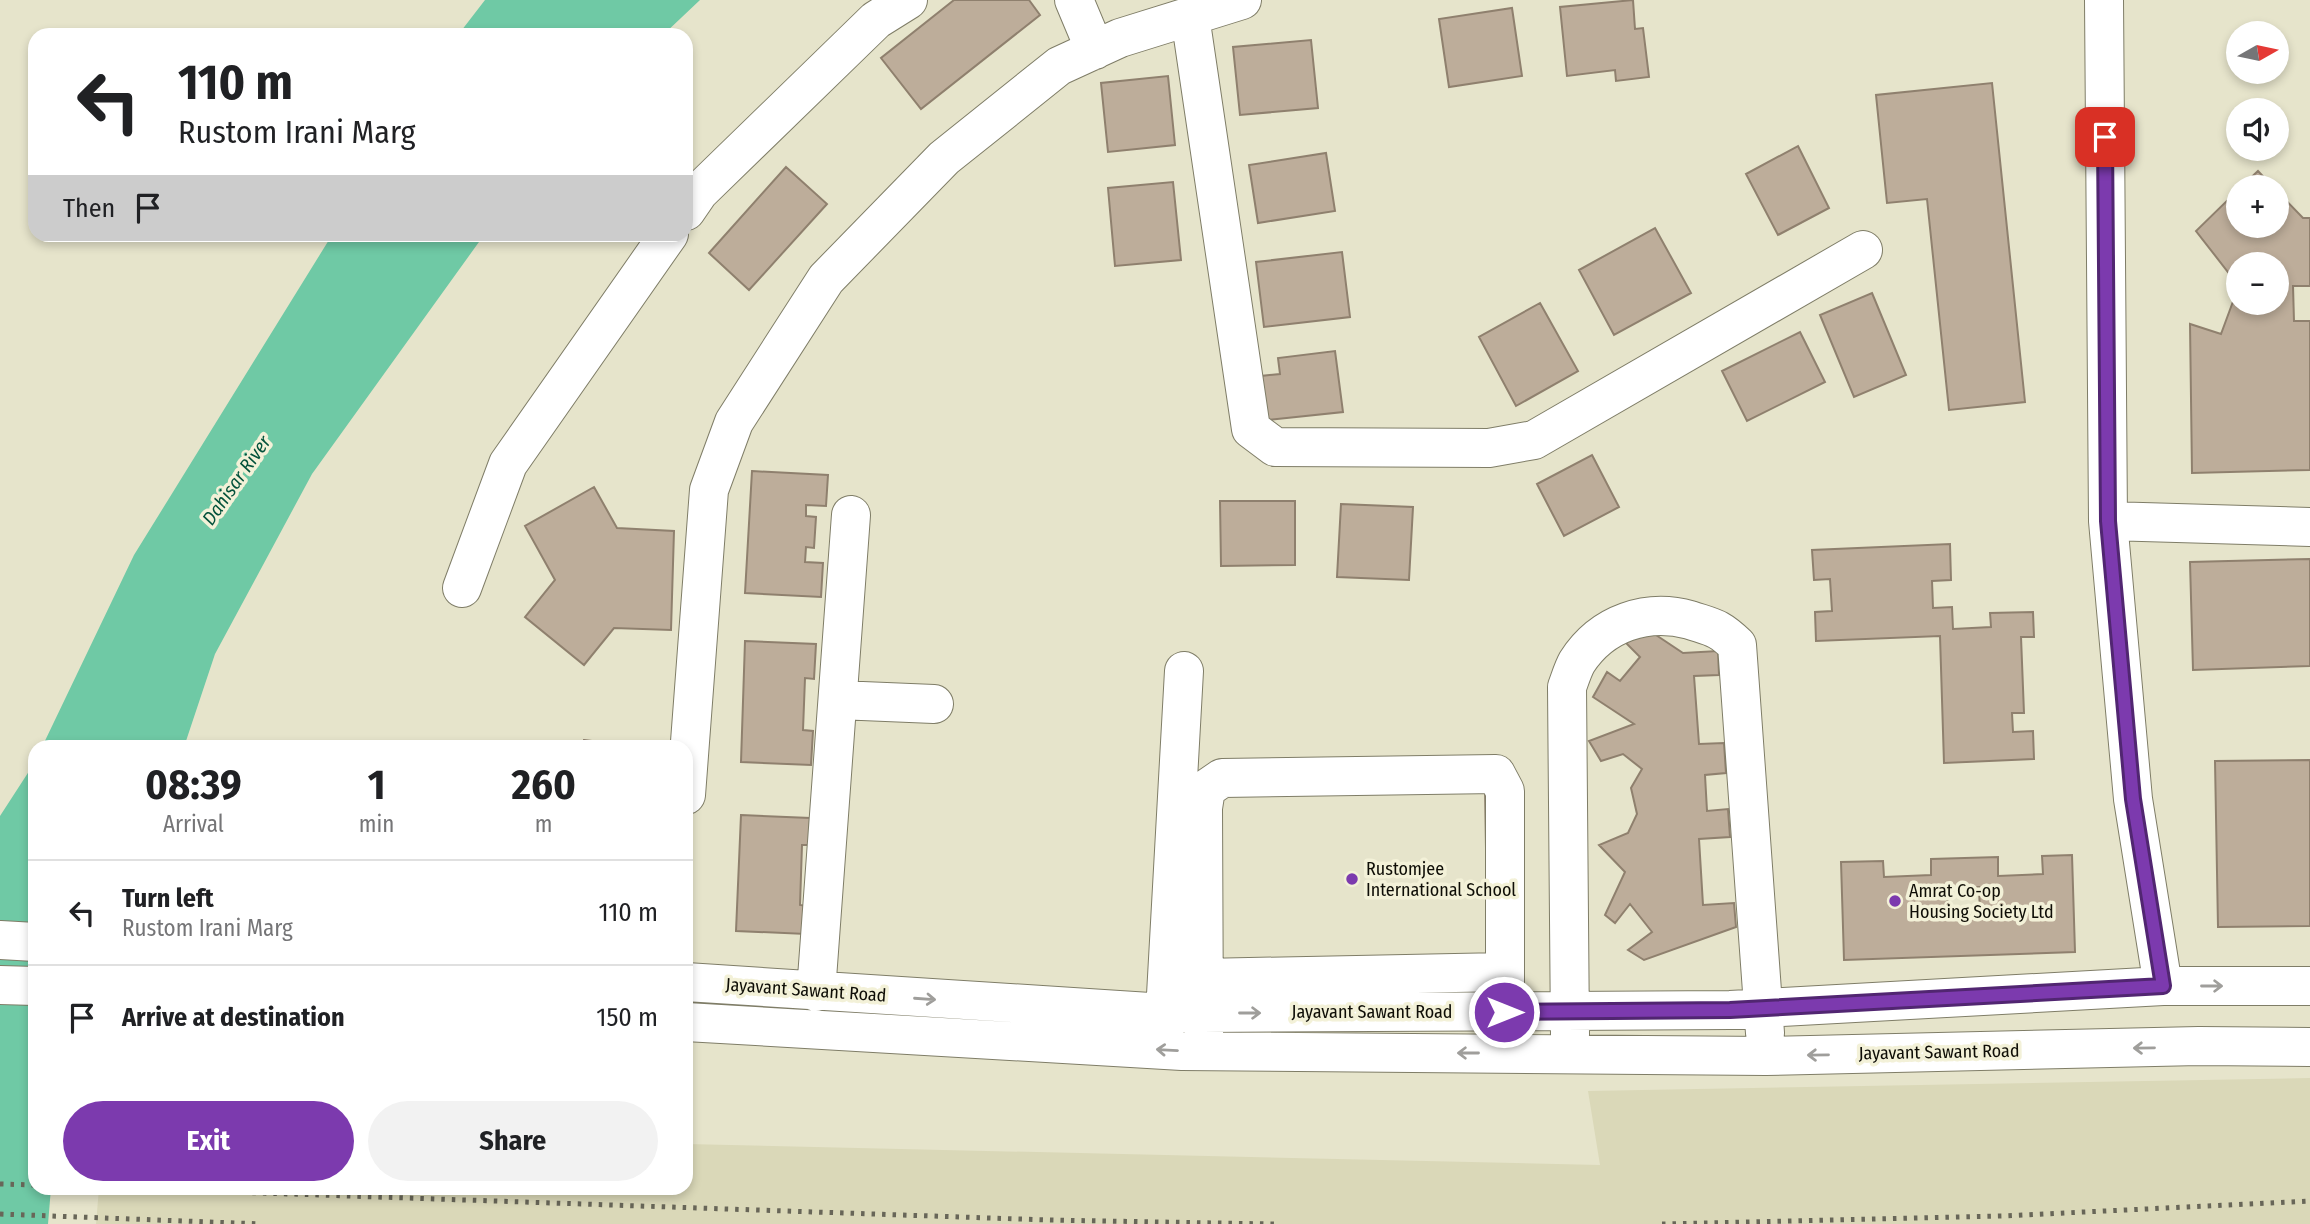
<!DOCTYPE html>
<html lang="en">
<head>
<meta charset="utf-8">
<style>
  body { margin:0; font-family:"Fira Sans Condensed",sans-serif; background:#f2f2f2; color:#202124; height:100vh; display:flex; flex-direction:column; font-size:26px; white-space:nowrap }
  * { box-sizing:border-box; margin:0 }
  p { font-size:23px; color:#757577 }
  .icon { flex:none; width:38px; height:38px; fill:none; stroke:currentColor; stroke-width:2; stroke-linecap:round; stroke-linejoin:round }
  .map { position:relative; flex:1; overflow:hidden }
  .side { position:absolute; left:28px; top:740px; width:665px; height:455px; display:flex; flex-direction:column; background:#fff; border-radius:21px; box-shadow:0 4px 10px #0003 }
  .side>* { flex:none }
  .top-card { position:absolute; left:28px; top:28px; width:665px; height:214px; border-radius:21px; box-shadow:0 4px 10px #0003; background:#fff; color:#202124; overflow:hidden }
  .needle { width:46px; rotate:81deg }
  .buttons { position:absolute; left:2226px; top:21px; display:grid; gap:14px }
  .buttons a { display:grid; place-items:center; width:63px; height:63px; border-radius:50%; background:#fff; box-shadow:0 4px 10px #0003; font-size:35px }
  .pin { position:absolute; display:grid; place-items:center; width:60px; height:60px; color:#fff; margin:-30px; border-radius:14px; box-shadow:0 4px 10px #0006 }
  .me { position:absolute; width:77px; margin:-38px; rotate:90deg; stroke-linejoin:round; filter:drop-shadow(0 0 5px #0008) }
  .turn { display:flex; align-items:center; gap:24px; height:147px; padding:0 35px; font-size:32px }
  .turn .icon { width:91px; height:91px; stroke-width:2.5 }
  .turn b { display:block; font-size:49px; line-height:60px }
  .then { display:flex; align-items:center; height:66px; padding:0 35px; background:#0003; gap:14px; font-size:26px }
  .eta { display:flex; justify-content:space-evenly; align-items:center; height:119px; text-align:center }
  .eta b { font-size:42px; font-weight:700; line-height:49px }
  .primary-button { display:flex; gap:14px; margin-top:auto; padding:14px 35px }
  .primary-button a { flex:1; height:80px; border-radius:42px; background:#7c3aae; color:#fff; font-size:28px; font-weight:700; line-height:80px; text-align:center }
  .primary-button a+a { background:#f2f2f2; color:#202124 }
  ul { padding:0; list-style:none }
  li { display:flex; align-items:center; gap:21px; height:105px; padding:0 35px; border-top:2px solid #e0e0e0 }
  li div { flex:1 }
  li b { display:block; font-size:26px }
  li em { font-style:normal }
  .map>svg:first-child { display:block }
  .built { fill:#dad8b8 }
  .water { fill:#6fc9a5 }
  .building { fill:#bdad9a; stroke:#8f806e; stroke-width:2; fill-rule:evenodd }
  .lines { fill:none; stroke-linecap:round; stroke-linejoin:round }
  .minor-casing { stroke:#7f7d67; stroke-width:40 }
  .minor { stroke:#fff; stroke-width:38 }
  .rail { stroke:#686658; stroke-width:5; stroke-dasharray:3.5 7; stroke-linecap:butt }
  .oneway { stroke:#9f9e9b }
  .route-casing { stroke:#512671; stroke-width:18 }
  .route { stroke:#7c3aae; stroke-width:12 }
  .poi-dot { fill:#7c3aae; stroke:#f3f1d8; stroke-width:2.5 }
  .labels { text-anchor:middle; stroke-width:7; stroke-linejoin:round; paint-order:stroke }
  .poi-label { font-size:18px; fill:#0e0d06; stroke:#f3f1d8; text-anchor:start }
  .street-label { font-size:18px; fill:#0e0d06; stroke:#f3f1d8 }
  .water-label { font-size:19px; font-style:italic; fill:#03523b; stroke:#f3f1d8 }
</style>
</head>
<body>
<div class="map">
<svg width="2310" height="1224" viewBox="0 0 2310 1224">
  <rect width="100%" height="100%" fill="#e6e4cb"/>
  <path class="built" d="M2310,1078V1224H96L99,1188H686V1144L1600,1165L1588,1091Z"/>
  <path class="water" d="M485,0H700L663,35H458Z
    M332,235H484L312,474L215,654L184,747H42L134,555Z
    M35,762V1188H51L48,1224H0V816Z"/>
  <path class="building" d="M954,0H1029L1040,15L921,109L881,58Z
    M1633,0L1635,29L1643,28L1649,77L1616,81L1615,70L1567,76L1560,7Z
    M1512,8L1522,76L1449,87L1439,19Z
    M1311,40L1318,108L1240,115L1233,47Z
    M1168,76L1175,145L1108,152L1101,83Z
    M1992,83L2025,402L1949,410L1927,199L1887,203L1876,95Z
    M1798,146L1829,208L1778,235L1746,174Z
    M1326,153L1335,211L1258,223L1249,165Z
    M786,167L827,204L749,290L709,253Z
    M2258,171L2273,187H2241Z
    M1173,182L1181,260L1115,266L1108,188Z
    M2238,190V226H2277V191L2303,218H2310V286H2293L2294,321H2310V470L2192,473L2190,324L2221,334L2238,288V303H2277V264H2238V285L2196,231Z
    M1655,228L1691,293L1614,335L1579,270Z
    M1342,252L1350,317L1264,327L1256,262Z
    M1872,293L1906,375L1854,397L1820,315Z
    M1540,303L1578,371L1516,406L1479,337Z
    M1800,332L1825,382L1747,421L1722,371Z
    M1335,351L1343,412L1267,420L1261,376L1280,374L1278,358Z
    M1592,455L1619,507L1564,536L1537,484Z
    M752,471L828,475L826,506L806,505V516L816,517L814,548L806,547L805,562L823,563L821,597L745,593Z
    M594,487L617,528L674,531L671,630L614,628L584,665L525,617L555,580L525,526Z
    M1220,501H1295V565L1221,566Z
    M1341,504L1413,507L1409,580L1337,577Z
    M1950,544L1951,580L1932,581L1933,608L1952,607L1953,629L1991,627L1990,613L2033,612L2034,637H2021L2024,713H2012L2013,732L2033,731L2034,759L1944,763L1940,636L1816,641L1815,612L1832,611L1830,579L1814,580L1812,550Z
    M2310,559V666L2193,670L2190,562Z
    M1641,625L1683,653L1718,651L1719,675L1694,676L1699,744L1724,743L1726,773L1705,775L1707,811L1728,809L1730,837L1699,839L1703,905L1734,903L1736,927L1644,960L1628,950L1652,932L1630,904L1615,923L1605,915L1625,872L1599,845L1628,833L1637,814L1631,788L1642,769L1623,754L1601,761L1589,741L1634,724L1593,697L1607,672L1620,681L1640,657L1626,643Z
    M745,641L816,644L814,679L805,678L803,730L813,731L811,765L741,762Z
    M584,740L640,747H583Z
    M2310,760V926L2218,927L2215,761Z
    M1485,789L1488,966L1219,969L1216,792Z
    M1485,789L1488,966L1219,969L1216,792Z
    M741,815L810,818L809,845H802L800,905L807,906L806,934L736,931Z
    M2072,855L2075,952L1844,960L1841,862L1883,861L1884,877L1931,875V859L1998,857V876L2043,874L2042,856ZM1979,887L1980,915L1948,916L1947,888Z"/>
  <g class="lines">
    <defs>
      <path id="minor" d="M1074,0L1095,50
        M2104,0L2108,521L2133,799L2163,986
        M1190,16L1251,429L1275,447L1489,448L1534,440L1863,250
        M686,211L699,192L876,20L908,0
        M2108,521L2310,527
        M462,588L508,464L669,234
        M838,700L934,704
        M686,795L709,490L734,422L826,279L944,158L1059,66L1120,38L1242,0
        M0,940L35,942
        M1203,978L1504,972
        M686,982L1165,1013H1202L1730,1010L2163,986H2310
        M0,985L35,986
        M816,992L851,515
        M1165,1013L1184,671
        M686,1022L1182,1051L1766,1056L2199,1046L2310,1047
        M1570,1035L1567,687C1570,679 1573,669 1577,662C1602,623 1647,608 1690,620C1714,628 1718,627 1737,645L1765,1033
        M1204,1037L1203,808L1206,789L1222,778L1496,774L1505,791V1038"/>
    </defs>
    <use href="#minor" class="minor-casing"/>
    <use href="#minor" class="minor"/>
    <path class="rail" d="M0,1184L35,1185
      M116,1188L1048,1220L1274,1224
      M0,1214L262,1224
      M1662,1224L2002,1216L2310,1201"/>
  </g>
  <defs><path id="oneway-shaft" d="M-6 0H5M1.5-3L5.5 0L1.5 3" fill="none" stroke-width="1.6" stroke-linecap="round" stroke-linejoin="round" transform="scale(1.75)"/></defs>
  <g class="oneway">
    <use href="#oneway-shaft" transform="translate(2212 986)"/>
    <use href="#oneway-shaft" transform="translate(925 999) rotate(4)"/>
    <use href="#oneway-shaft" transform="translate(1250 1013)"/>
    <use href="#oneway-shaft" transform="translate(2144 1048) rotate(179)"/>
    <use href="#oneway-shaft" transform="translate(1167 1050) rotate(-177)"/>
    <use href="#oneway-shaft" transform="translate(1468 1053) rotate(-180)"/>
    <use href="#oneway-shaft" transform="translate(1818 1055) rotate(179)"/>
  </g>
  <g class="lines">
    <defs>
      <path id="route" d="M1504,1012L1730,1010L2163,986L2133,799L2108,521L2105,137"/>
    </defs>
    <use href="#route" class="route-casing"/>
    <use href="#route" class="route"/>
  </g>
  <g class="poi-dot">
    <circle cx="1352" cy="879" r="7"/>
    <circle cx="1895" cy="901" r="7"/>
  </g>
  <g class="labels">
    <g class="poi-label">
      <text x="1366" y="875">Rustomjee<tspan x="1366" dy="21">International School</tspan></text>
      <text x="1909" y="897">Amrat Co-op<tspan x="1909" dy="21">Housing Society Ltd</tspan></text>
    </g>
    <g class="street-label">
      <text transform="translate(806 990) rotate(4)" y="6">Jayavant Sawant Road</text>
      <text x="1372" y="1018">Jayavant Sawant Road</text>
      <text transform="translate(1939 1052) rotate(-1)" y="6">Jayavant Sawant Road</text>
    </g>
    <g class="water-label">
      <text transform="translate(236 480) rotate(-55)" y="7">Dahisar River</text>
    </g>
  </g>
</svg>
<div class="buttons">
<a><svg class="needle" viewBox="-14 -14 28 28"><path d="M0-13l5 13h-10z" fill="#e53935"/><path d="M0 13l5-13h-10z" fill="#757577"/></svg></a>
<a><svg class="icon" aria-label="sound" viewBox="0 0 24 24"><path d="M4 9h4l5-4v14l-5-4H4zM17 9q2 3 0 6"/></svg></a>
<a>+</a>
<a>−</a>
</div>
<div class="pin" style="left:2105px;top:137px;background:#d93025"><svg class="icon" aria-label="arrive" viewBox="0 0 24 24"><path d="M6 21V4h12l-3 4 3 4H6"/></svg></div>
<svg class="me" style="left:1504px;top:1012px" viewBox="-20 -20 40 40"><circle r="17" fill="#7c3aae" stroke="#fff" stroke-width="3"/><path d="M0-11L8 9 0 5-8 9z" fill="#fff"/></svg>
<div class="top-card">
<div class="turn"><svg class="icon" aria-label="left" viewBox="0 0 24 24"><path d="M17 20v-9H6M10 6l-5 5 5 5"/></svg><div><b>110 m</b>Rustom Irani Marg</div></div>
<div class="then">Then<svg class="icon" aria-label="arrive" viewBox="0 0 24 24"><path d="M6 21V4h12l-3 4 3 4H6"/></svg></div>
</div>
<section class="side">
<div class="eta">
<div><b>08:39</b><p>Arrival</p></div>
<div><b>1</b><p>min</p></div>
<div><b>260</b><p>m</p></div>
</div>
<ul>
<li><svg class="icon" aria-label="left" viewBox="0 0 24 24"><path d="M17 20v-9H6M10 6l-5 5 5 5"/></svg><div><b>Turn left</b><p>Rustom Irani Marg</p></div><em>110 m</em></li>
<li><svg class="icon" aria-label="arrive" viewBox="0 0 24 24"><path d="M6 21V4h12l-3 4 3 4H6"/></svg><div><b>Arrive at destination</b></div><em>150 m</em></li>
</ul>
<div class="primary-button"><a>Exit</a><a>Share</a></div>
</section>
</div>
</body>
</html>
